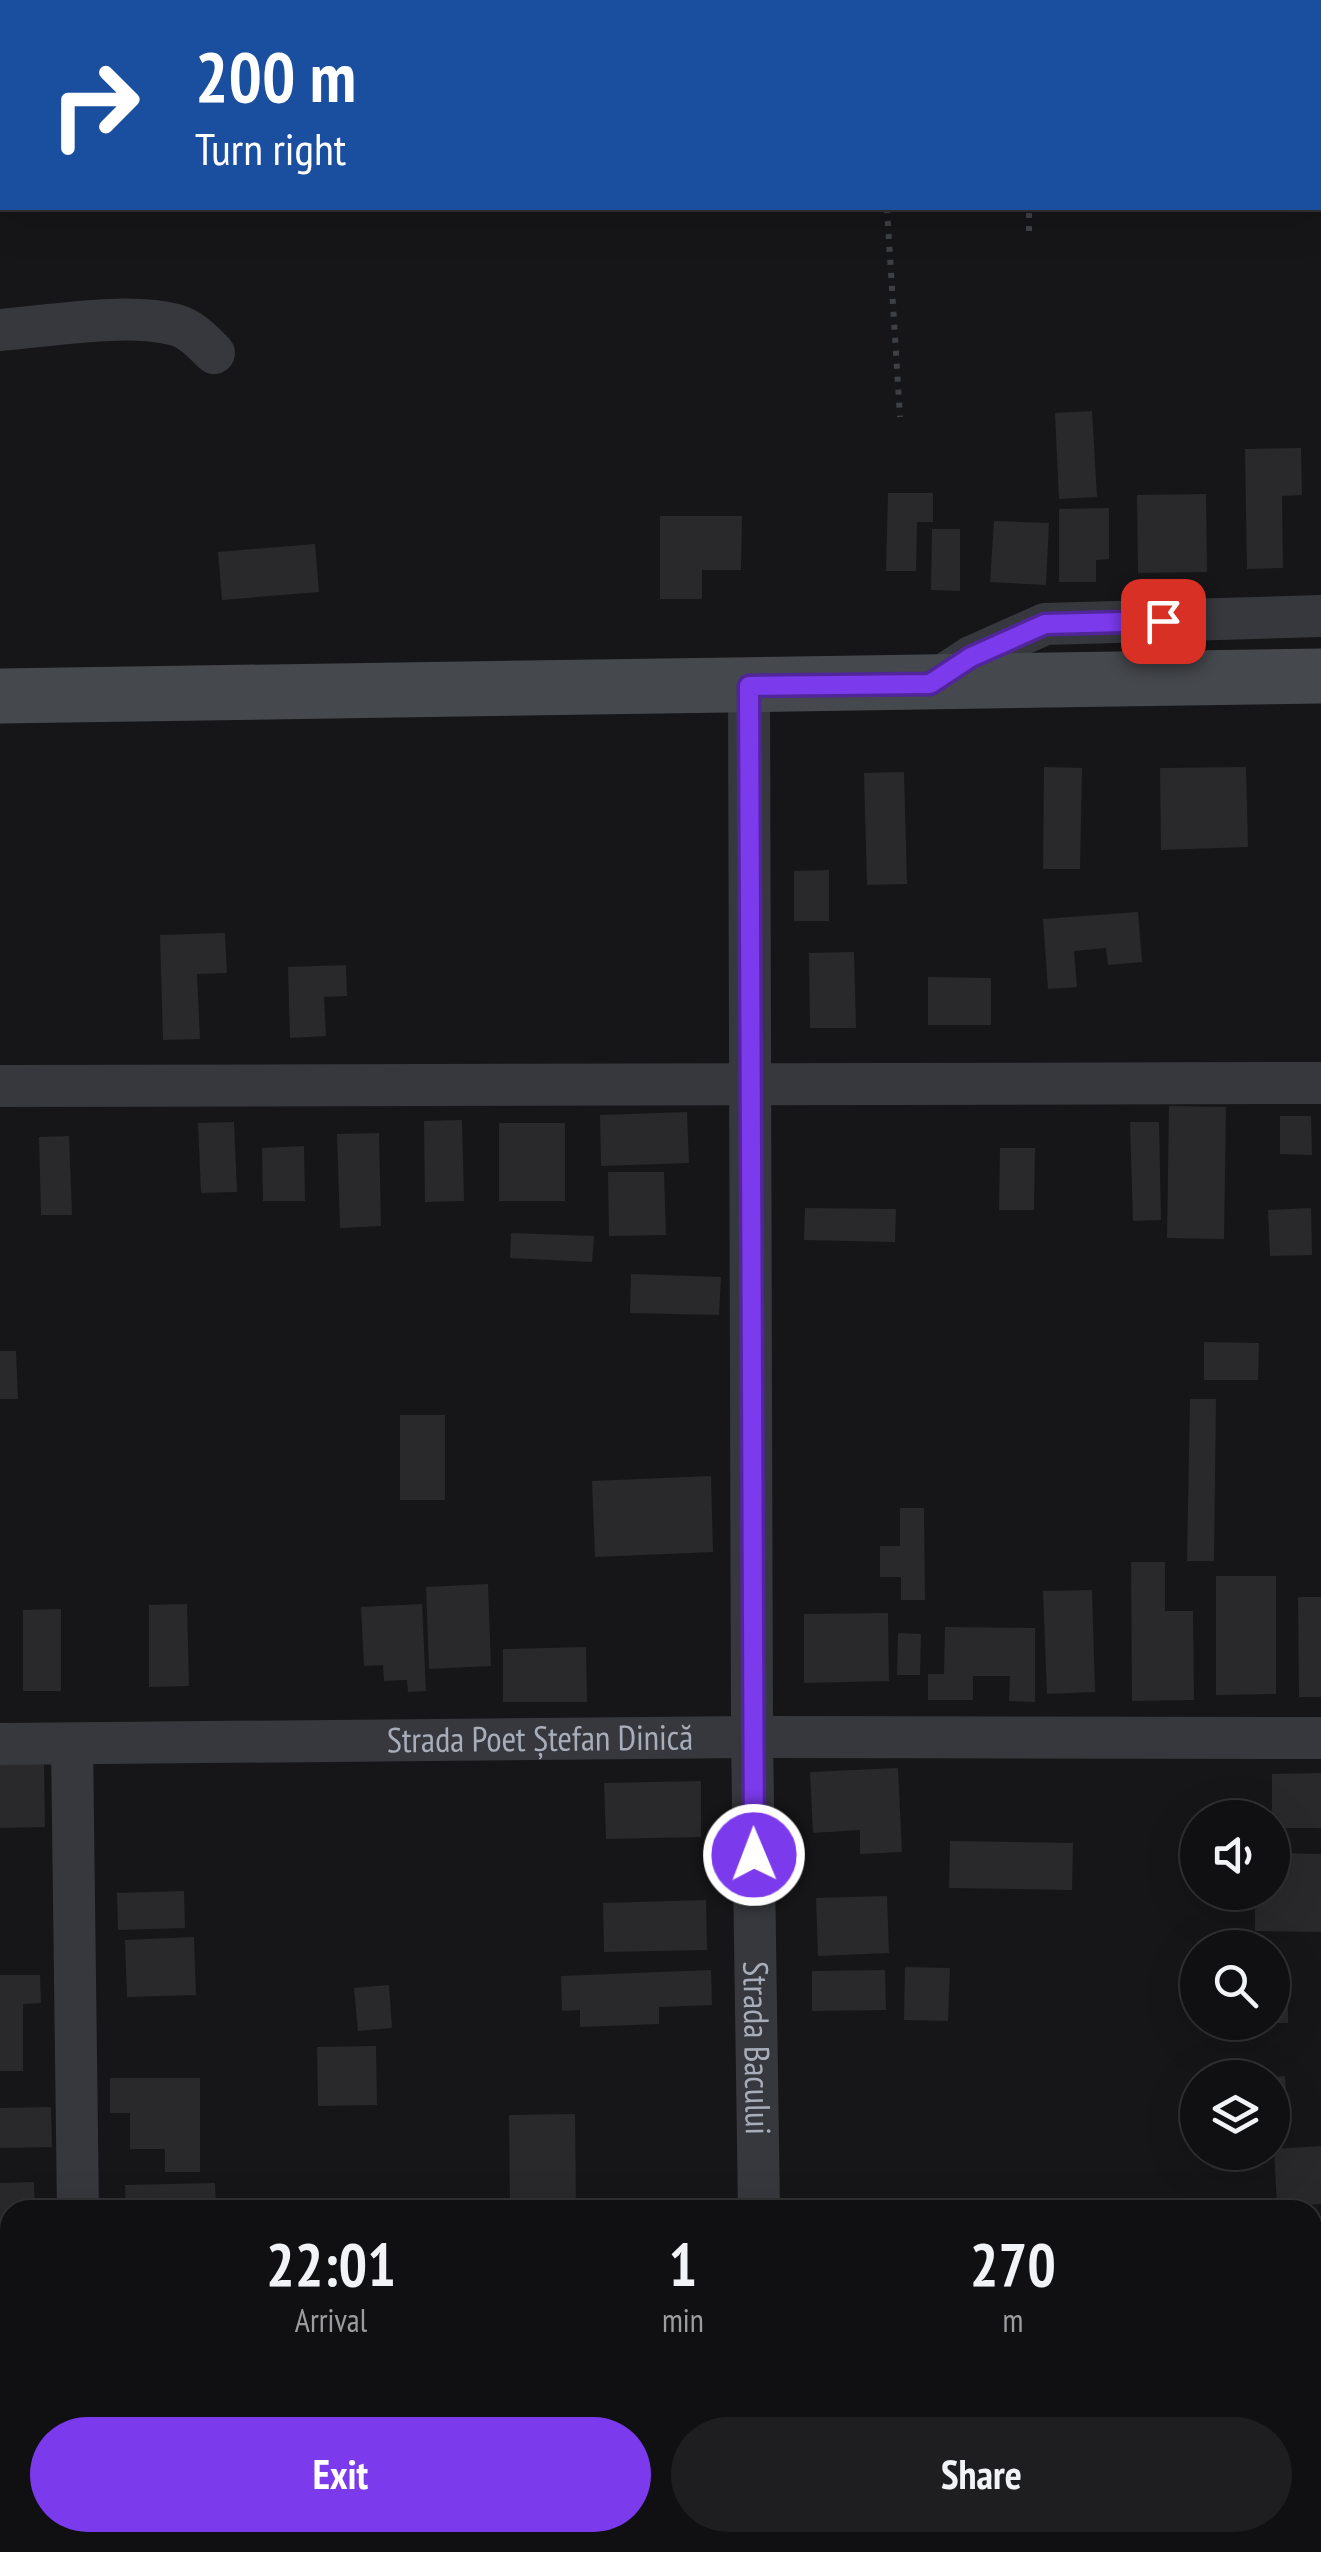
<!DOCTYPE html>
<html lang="en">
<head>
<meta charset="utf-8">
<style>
  body { margin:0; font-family:"PT Sans Narrow",sans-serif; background:#1e1e20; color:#f1f3f6; height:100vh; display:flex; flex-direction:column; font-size:38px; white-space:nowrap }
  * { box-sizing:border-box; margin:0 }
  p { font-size:32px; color:#9c9d9f }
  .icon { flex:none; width:55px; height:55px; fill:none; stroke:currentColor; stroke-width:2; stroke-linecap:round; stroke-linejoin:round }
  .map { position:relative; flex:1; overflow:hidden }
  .side { position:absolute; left:0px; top:2200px; width:1322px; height:352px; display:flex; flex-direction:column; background:#101012; border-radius:30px 30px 0 0; box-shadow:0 10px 40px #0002,0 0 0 2px #303032 }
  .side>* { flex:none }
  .guide { position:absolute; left:0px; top:0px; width:1322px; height:210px; box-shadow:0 10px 40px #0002,0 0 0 2px #303032; background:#1a4fa0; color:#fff; overflow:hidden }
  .fabs { position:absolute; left:1180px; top:1800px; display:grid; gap:20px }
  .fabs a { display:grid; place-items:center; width:110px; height:110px; border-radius:50%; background:#101012; box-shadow:0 10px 40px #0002,0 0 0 2px #303032; font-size:50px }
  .pin { position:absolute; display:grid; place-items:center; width:85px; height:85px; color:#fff; margin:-42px; border-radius:20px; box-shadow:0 5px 15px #0006 }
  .me { position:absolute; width:110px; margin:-55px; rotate:359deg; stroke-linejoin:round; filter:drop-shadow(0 0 8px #0008) }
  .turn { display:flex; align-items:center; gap:35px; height:210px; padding:0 30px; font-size:45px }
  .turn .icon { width:130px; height:130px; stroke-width:2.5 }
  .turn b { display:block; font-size:70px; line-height:85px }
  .eta { display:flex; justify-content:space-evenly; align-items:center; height:170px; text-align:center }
  .eta b { font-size:60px; font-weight:800; line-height:70px }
  .button { display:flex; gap:20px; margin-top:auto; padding:20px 30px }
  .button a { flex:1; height:115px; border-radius:60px; background:#7c3aed; color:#fff; font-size:40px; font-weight:800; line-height:115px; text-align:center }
  .button a+a { background:#1e1e20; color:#f1f3f6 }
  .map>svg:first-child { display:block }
  .building { fill:#29292c }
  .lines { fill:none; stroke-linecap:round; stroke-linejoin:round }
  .path { stroke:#3d4044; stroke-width:6; stroke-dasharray:5 8; stroke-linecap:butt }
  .street { stroke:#37383d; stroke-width:42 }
  .secondary { stroke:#45484d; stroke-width:55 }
  .route-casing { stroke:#51269a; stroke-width:25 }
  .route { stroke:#7c3aed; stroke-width:18 }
  .labels { text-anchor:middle; stroke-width:10; stroke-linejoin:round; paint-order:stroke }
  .street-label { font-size:35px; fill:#a8aeb9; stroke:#111113 }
</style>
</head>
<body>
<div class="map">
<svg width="1321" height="2552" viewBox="0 0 1321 2552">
  <rect width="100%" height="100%" fill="#161618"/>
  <path class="building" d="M1092,411L1097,497L1059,499L1055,413Z
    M1301,448L1302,495L1282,496L1283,568L1247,569L1245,449Z
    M888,493H933V522H917L916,571H886Z
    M1206,494L1207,572L1138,573L1137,495Z
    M1109,508V559L1096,560V582H1059V509Z
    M660,516H742L741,570H702V599H660Z
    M994,521L1049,523L1046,585L990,582Z
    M932,529H960V591L931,590Z
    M315,544L319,592L222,600L218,552Z
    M1044,767L1082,768L1080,869H1043Z
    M1246,767L1248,847L1161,850L1160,768Z
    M904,772L907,884L867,885L864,773Z
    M829,870V921H794V871Z
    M1138,912L1142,962L1108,965L1106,948L1074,951L1077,987L1048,989L1043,919Z
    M225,933L227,973L197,974L200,1039L163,1040L160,935Z
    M854,952L856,1028H810L809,953Z
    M346,965L347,996L324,997L326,1036L290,1038L288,967Z
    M928,977L991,978V1025H928Z
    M1169,1106L1226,1107L1224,1239L1167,1238Z
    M687,1112L689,1163L601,1166L600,1115Z
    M1280,1116H1311L1312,1155L1280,1154Z
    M462,1120L464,1201L425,1202L424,1121Z
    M234,1122L237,1192L201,1193L198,1123Z
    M1130,1122H1159L1161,1220L1133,1221Z
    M499,1123H565V1201H499Z
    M379,1133L381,1226L340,1228L337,1134Z
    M69,1136L72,1215H41L39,1137Z
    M304,1146L305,1201H263L262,1148Z
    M1000,1148H1035L1034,1210H999Z
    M608,1172H664L666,1235L609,1236Z
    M805,1208L896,1209L895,1242L804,1240Z
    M1311,1208L1312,1255L1270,1256L1268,1210Z
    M511,1233L594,1236L592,1262L510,1258Z
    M631,1274L721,1277L719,1315L630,1313Z
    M1204,1342L1259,1343L1258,1380H1204Z
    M0,1351H16L18,1399H0Z
    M1190,1399H1216L1214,1561H1187Z
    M400,1415H445V1500H400Z
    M711,1476L713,1552L595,1557L592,1481Z
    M900,1508H924L925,1600H901V1577H880V1546H900Z
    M1131,1562H1165V1611H1193L1194,1700L1132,1701Z
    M1216,1576H1276V1694L1216,1695Z
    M488,1584L491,1666L429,1669L426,1587Z
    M1092,1590L1095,1692L1047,1694L1043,1591Z
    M1298,1597H1321V1697H1299Z
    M187,1604L189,1686L149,1687V1605Z
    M422,1604L426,1691L408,1692L407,1680L384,1681L383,1665L364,1666L361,1607Z
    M61,1609V1691H23V1610Z
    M888,1613L889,1681L804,1683V1614Z
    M945,1627L1035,1628V1702L1009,1701L1010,1676H973V1700H928V1674H944Z
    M898,1633L921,1634L920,1675H897Z
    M586,1647L587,1702H503V1649Z
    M0,1764H44L45,1827L0,1828Z
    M898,1768L902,1852L860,1854V1830L813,1833L810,1772Z
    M1321,1773V1828H1272V1774Z
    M701,1781V1837L606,1839L604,1783Z
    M950,1841L1073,1843L1072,1890L949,1888Z
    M1272,1853L1321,1854V1932L1255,1931V1892H1272Z
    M184,1891L185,1928L118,1930L117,1893Z
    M887,1896L889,1953L818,1956L816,1898Z
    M706,1900L707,1950L604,1952L603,1903Z
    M194,1937L196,1995L127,1997L125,1940Z
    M905,1967L950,1968L948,2021L904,2020Z
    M711,1970L712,2005L659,2007V2024L580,2027V2010L562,2011L561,1976Z
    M885,1970L886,2010L812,2011V1971Z
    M0,1975H40L41,2003L23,2004V2071H0Z
    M1272,1984H1288V2023H1272Z
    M389,1985L392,2028L358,2031L354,1988Z
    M376,2046L377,2105L318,2106L317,2047Z
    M1285,2076L1289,2131L1272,2132V2077Z
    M110,2078H200V2172H165V2149H130V2113H110Z
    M51,2107L52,2147L0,2148V2108Z
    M575,2114L576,2210H510L509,2115Z
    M1321,2146V2204L1277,2207L1274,2149Z
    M34,2182L35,2210H10V2249L0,2250V2183Z
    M215,2183L216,2210H126L125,2185Z
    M0,2302H10V2375H0Z
    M10,2416V2542H37V2551L0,2552V2417Z
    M1312,2458H1321V2538H1312Z
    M110,2542H192V2552H110Z"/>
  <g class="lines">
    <path class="path" d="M294,0V2
      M887,208L900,417
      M1029,231V208"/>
    <g class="street">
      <path d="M1320,44H1321"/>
      <path d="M0,117H2"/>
      <path d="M0,330C50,326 128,312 176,325C191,329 203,342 214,353"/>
      <path d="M931,683L971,657L1045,624L1321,616"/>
      <path id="s1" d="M749,686L752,1737L759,2210"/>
      <path d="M0,1086L1321,1083"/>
      <path id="s2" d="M0,1744L752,1737L1321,1738"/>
      <path d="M72,1745L78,2210"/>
      <path d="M82,2542V2552"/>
      <path d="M764,2542V2552"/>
    </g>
    <path class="secondary" d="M0,696L1321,676"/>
  </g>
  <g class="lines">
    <defs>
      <path id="route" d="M754,1855L749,686L930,684L971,657L1045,624L1163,621"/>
    </defs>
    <use href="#route" class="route-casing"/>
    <use href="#route" class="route"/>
  </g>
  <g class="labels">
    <g class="street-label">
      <text dy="12" stroke="none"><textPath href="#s2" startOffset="540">Strada Poet Ștefan Dinică</textPath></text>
      <text dy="12" stroke="none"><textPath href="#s1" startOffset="1362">Strada Bacului</textPath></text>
    </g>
  </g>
</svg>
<div class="fabs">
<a><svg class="icon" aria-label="sound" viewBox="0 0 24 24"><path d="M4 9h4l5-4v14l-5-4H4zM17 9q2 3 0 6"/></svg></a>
<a><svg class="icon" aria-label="search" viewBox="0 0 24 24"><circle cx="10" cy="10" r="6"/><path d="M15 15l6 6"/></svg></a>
<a><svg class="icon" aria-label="layers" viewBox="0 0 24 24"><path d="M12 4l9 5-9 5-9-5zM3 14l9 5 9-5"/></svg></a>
</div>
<div class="pin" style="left:1163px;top:621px;background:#d93025"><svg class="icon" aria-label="arrive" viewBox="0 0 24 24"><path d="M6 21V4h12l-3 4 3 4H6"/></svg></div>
<svg class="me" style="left:754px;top:1855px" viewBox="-20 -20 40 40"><circle r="17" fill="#7c3aed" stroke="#fff" stroke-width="3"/><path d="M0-11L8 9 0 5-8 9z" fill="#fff"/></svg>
<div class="guide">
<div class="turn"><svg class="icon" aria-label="right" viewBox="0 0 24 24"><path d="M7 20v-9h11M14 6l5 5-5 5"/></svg><div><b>200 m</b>Turn right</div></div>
</div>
<section class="side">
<div class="eta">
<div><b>22:01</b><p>Arrival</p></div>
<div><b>1</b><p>min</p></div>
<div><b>270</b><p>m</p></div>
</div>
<div class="button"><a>Exit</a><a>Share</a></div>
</section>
</div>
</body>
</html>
